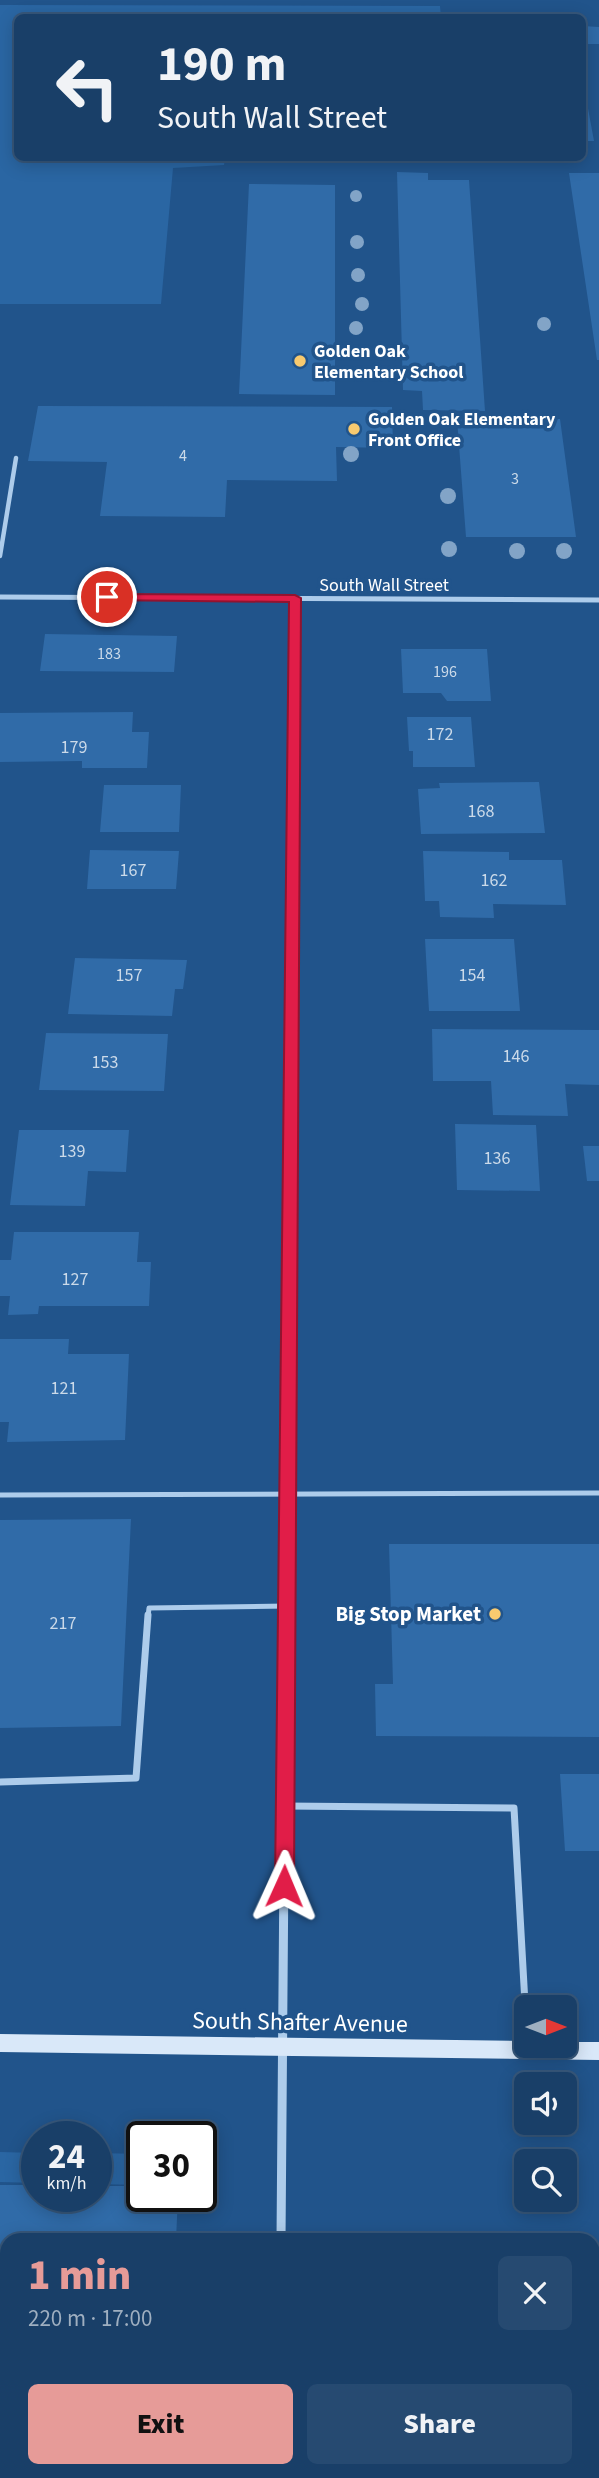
<!DOCTYPE html>
<html lang="en">
<head>
<meta charset="utf-8">
<style>
  body { margin:0; font-family:"Source Sans 3",sans-serif; background:#264a71; color:#f1f3f6; height:100vh; display:flex; flex-direction:column; font-size:26px; white-space:nowrap }
  * { box-sizing:border-box; margin:0 }
  p { font-size:23px; color:#9fafc0 }
  .icon { flex:none; width:38px; height:38px; fill:none; stroke:currentColor; stroke-width:2; stroke-linecap:round; stroke-linejoin:round }
  .map { position:relative; flex:1; overflow:hidden }
  .details { position:absolute; left:0px; top:2233px; width:600px; height:245px; display:flex; flex-direction:column; background:#193f68; border-radius:21px 21px 0 0; box-shadow:0 4px 18px #0003,0 0 0 2px #37587c }
  .details>* { flex:none }
  .guide { position:absolute; left:14px; top:14px; width:572px; height:147px; border-radius:10px; box-shadow:0 4px 18px #0003,0 0 0 2px #37587c; background:#193f68; color:#f1f3f6; overflow:hidden }
  .needle { width:46px; rotate:90deg }
  .tools { position:absolute; left:514px; top:1995px; display:grid; gap:14px }
  .tools a { display:grid; place-items:center; width:63px; height:63px; border-radius:10px; background:#193f68; box-shadow:0 4px 18px #0003,0 0 0 2px #37587c; font-size:35px }
  .speed { position:absolute; left:21px; top:2121px; display:flex; gap:14px; font-size:35px; font-weight:700; text-align:center }
  .speed>* { display:grid; place-content:center; width:91px; height:91px; border-radius:50%; background:#193f68; box-shadow:0 4px 18px #0003,0 0 0 2px #37587c; line-height:1 }
  .speed small { font-size:18px; font-weight:400 }
  .speed .limit { border:4px solid #111; border-radius:10px; background:#fff; color:#111 }
  .pin { position:absolute; display:grid; place-items:center; width:60px; height:60px; color:#fff; margin:-30px; border:4px solid #fff; border-radius:50%; box-shadow:0 2px 7px #0007 }
  .me { position:absolute; width:77px; margin:-38px; rotate:1deg; stroke-linejoin:round; filter:drop-shadow(0 0 5px #0008) }
  .turn { display:flex; align-items:center; gap:24px; height:147px; padding:0 28px; font-size:32px }
  .turn .icon { width:91px; height:91px; stroke-width:2.5 }
  .turn b { display:block; font-size:49px; line-height:60px }
  .round { display:grid; place-items:center; flex:none; width:74px; height:74px; border-radius:10px; background:#264a71 }
  .headline { display:flex; align-items:center; justify-content:space-between; height:119px; padding:0 28px }
  h1 { font-size:42px; font-weight:800; line-height:52px; color:#e69b98 }
  .button { display:flex; gap:14px; margin-top:auto; padding:14px 28px }
  .button a { flex:1; height:80px; border-radius:10px; background:#e69b98; color:#111; font-size:28px; font-weight:800; line-height:80px; text-align:center }
  .button a+a { background:#264a71; color:#f1f3f6 }
  .map>svg:first-child { display:block }
  .green { fill:#2a66a3 }
  .building { fill:#306ba8 }
  .lines { fill:none; stroke-linecap:round; stroke-linejoin:round }
  .lane-far2 { stroke:#adcceb; stroke-width:4.5 }
  .lane-far1 { stroke:#adcceb; stroke-width:5 }
  .lane { stroke:#adcceb; stroke-width:7 }
  .street-far2 { stroke:#adcceb; stroke-width:5 }
  .street-far1 { stroke:#adcceb; stroke-width:7 }
  .street { stroke:#adcceb; stroke-width:9 }
  .secondary { fill:#d9e8f9; fill-rule:evenodd }
  .tree { fill:#82a4c7 }
  .route { fill:#e11d48; stroke:#92132f; stroke-width:2 }
  .poi-dot { fill:#f8ca6f; stroke:#21548b; stroke-width:2.5 }
  .labels { text-anchor:middle; stroke-width:7; stroke-linejoin:round; paint-order:stroke }
  .far-number-label { font-size:16px; fill:#cbdae9 }
  .far-poi-label { font-size:18px; font-weight:bold; fill:#fff; stroke:#21548b; text-anchor:start }
  .far-street-label { font-size:18px; fill:#fff; stroke:#21548b }
  .number-label { font-size:18px; fill:#cbdae9 }
  .poi-label { font-size:21px; font-weight:bold; fill:#fff; stroke:#21548b; text-anchor:end }
  .near-street-label { font-size:24px; fill:#fff; stroke:#21548b }
</style>
</head>
<body>
<div class="map">
<svg width="599" height="2478" viewBox="0 0 599 2478">
  <rect width="100%" height="100%" fill="#21548b"/>
  <path class="green" d="M0,5L440,6L441,17L18,18V158H225L224,165L173,168L161,304H0Z
    M0,2152L37,2153V2183L0,2182Z
    M96,2153L142,2154V2185L96,2184Z"/>
  <path class="building" d="M583,26L599,27V44H583Z
    M583,103H587L594,141H583Z
    M397,172L428,173V180H469L485,411L423,410L422,391L403,390Z
    M569,173H599V360H597Z
    M249,184L335,185V395L239,394Z
    M38,406L392,407L393,448L336,447L337,481L227,480L225,517L100,516L107,462L28,461Z
    M457,419H560L576,537H466Z
    M45,634L177,636L174,672L40,671Z
    M401,649H487L491,701H447L441,693H403Z
    M133,712L132,732H149L147,768H82V761L0,762V713Z
    M407,717H471L475,767H413V751H409Z
    M539,782L545,833L421,834L418,789L440,788L439,783Z
    M104,785H181L179,832H100Z
    M90,850L179,851L176,889H87Z
    M423,851L509,852V860H562L566,905L493,904L494,918L440,917L439,901H425Z
    M425,939H514L520,1011H429Z
    M75,958L187,960L183,989H175L172,1016L68,1014Z
    M432,1029L599,1030V1085L565,1084L568,1116L493,1115L491,1081H433Z
    M46,1033L168,1034L164,1091L39,1090Z
    M455,1124L536,1125L540,1191L457,1190Z
    M19,1130H129L126,1172L88,1171L85,1206L10,1205Z
    M583,1146H599V1181H587Z
    M14,1232H139L137,1262H151L149,1306H39L38,1314L8,1315L10,1296H0V1260H11Z
    M0,1339H69L68,1354H129L125,1440L7,1442L9,1422H0Z
    M131,1519L121,1726L0,1728V1520Z
    M389,1544H599V1737L376,1736L375,1684H393Z
    M560,1774H599V1851H565Z
    M0,2185H37V2196H96V2186H142V2196H178L176,2240H7V2471H165V2478H0Z
    M424,2471L599,2473V2478H424Z"/>
  <g class="lines">
    <path class="lane-far2" d="M0,556L16,458"/>
    <path class="lane-far1" d="M0,1495L599,1493
      M148,1617L149,1608L287,1606"/>
    <path class="lane" d="M0,1782L136,1778L148,1615
      M285,1806L514,1808L527,2039"/>
    <path class="street-far2" d="M0,597L599,600
      M292,942L295,598"/>
    <path class="street-far1" d="M286,1617L292,941"/>
    <path class="street" d="M281,2240L286,1615
      M279,2471V2478"/>
    <path class="secondary" d="M0,2034L527,2041V2046H565V2042H599V2060L0,2052Z"/>
  </g>
  <g class="tree">
    <circle cx="356" cy="196" r="6"/>
    <circle cx="357" cy="242" r="7"/>
    <circle cx="358" cy="275" r="7"/>
    <circle cx="362" cy="304" r="7"/>
    <circle cx="544" cy="324" r="7"/>
    <circle cx="356" cy="328" r="7"/>
    <circle cx="351" cy="454" r="8"/>
    <circle cx="448" cy="496" r="8"/>
    <circle cx="449" cy="549" r="8"/>
    <circle cx="517" cy="551" r="8"/>
    <circle cx="564" cy="551" r="8"/>
  </g>
  <path class="route" d="M107,594L295,595L301,598L294,1886L291,1893L284,1895L277,1893L275,1886L289,602L103,600V595Z"/>
  <g class="poi-dot">
    <circle cx="300" cy="361" r="7"/>
    <circle cx="354" cy="429" r="7"/>
    <circle cx="495" cy="1614" r="7"/>
  </g>
  <g class="labels">
    <g class="far-number-label">
      <text x="183" y="461">4</text>
      <text x="515" y="484">3</text>
      <text x="109" y="659">183</text>
      <text x="445" y="677">196</text>
    </g>
    <g class="far-poi-label">
      <text x="314" y="357">Golden Oak<tspan x="314" dy="21">Elementary School</tspan></text>
      <text x="368" y="425">Golden Oak Elementary<tspan x="368" dy="21">Front Office</tspan></text>
    </g>
    <g class="far-street-label">
      <text x="384" y="591">South Wall Street</text>
    </g>
    <g class="number-label">
      <text x="440" y="740">172</text>
      <text x="74" y="753">179</text>
      <text x="481" y="817">168</text>
      <text x="133" y="876">167</text>
      <text x="494" y="886">162</text>
      <text x="129" y="981">157</text>
      <text x="472" y="981">154</text>
      <text x="516" y="1062">146</text>
      <text x="105" y="1068">153</text>
      <text x="72" y="1157">139</text>
      <text x="497" y="1164">136</text>
      <text x="75" y="1285">127</text>
      <text x="64" y="1394">121</text>
      <text x="63" y="1629">217</text>
    </g>
    <g class="poi-label">
      <text x="481" y="1621">Big Stop Market</text>
    </g>
    <g class="near-street-label">
      <text transform="translate(300 2022) rotate(1)" y="8">South Shafter Avenue</text>
    </g>
  </g>
</svg>
<div class="tools">
<a><svg class="needle" viewBox="-14 -14 28 28"><path d="M0-13l5 13h-10z" fill="#e53935"/><path d="M0 13l5-13h-10z" fill="#9fafc0"/></svg></a>
<a><svg class="icon" aria-label="sound" viewBox="0 0 24 24"><path d="M4 9h4l5-4v14l-5-4H4zM17 9q2 3 0 6"/></svg></a>
<a><svg class="icon" aria-label="search" viewBox="0 0 24 24"><circle cx="10" cy="10" r="6"/><path d="M15 15l6 6"/></svg></a>
</div>
<div class="speed"><div>24<small>km/h</small></div><div class="limit">30</div></div>
<div class="pin" style="left:107px;top:597px;background:#d93025"><svg class="icon" aria-label="arrive" viewBox="0 0 24 24"><path d="M6 21V4h12l-3 4 3 4H6"/></svg></div>
<svg class="me" style="left:284px;top:1886px" viewBox="-20 -20 40 40"><path d="M0-17L14 15 0 8-14 15z" fill="#e11d48" stroke="#fff" stroke-width="4"/></svg>
<div class="guide">
<div class="turn"><svg class="icon" aria-label="left" viewBox="0 0 24 24"><path d="M17 20v-9H6M10 6l-5 5 5 5"/></svg><div><b>190 m</b>South Wall Street</div></div>
</div>
<section class="details">
<div class="headline"><div><h1>1 min</h1><p>220 m · 17:00</p></div><a class="round"><svg class="icon" aria-label="close" viewBox="0 0 24 24"><path d="M6 6l12 12M18 6L6 18"/></svg></a></div>
<div class="button"><a>Exit</a><a>Share</a></div>
</section>
</div>
</body>
</html>
